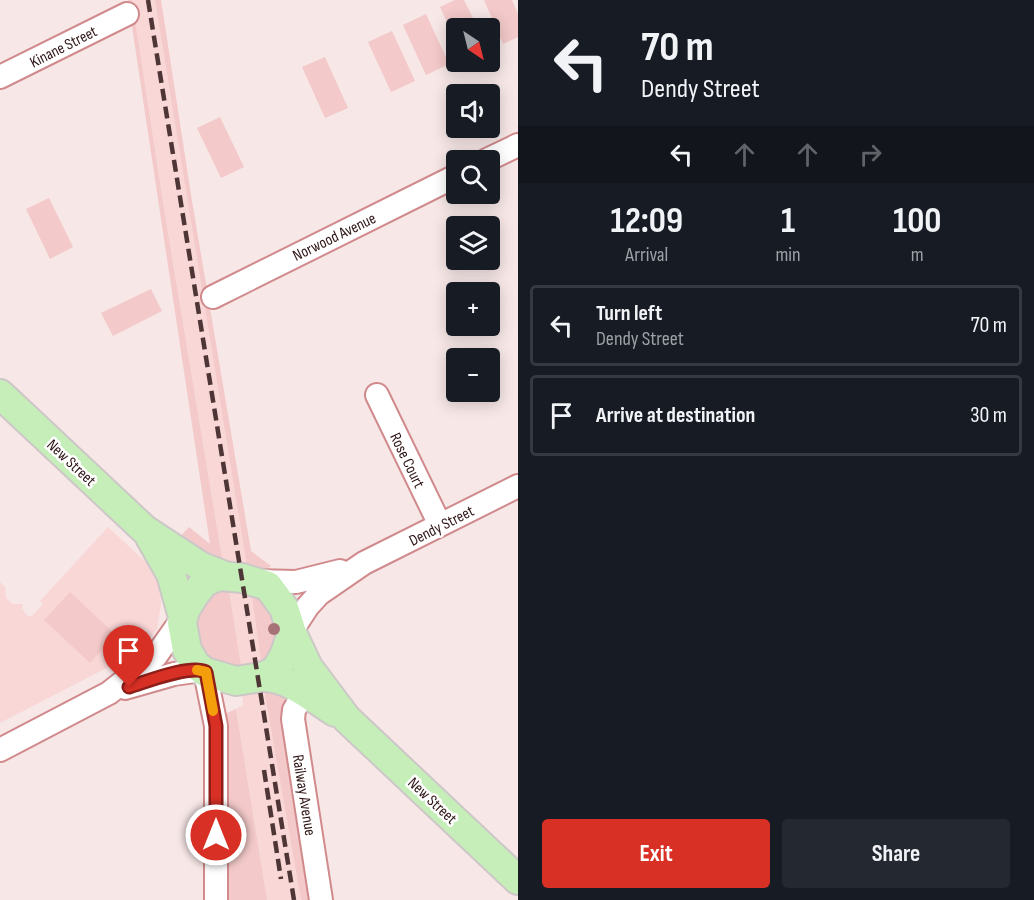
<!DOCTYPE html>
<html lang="en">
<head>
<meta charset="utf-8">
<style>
  body { margin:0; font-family:"Sofia Sans Condensed",sans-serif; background:#242831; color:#f1f3f6; height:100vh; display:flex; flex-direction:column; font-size:22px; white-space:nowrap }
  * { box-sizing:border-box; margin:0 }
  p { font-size:20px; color:#9ea1a6 }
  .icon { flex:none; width:33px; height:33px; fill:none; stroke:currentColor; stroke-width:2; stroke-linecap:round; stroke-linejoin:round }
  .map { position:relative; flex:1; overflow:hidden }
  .panel { display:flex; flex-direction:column; background:#171b24; width:516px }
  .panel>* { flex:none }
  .guide { background:#171b24; color:#f1f3f6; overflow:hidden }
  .needle { width:39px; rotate:145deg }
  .buttons { position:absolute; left:446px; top:18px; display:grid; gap:12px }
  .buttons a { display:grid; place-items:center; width:54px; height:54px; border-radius:6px; background:#171b24; box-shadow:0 3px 15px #0003; font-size:30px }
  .pin { position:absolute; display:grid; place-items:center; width:51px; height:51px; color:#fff; margin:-62px -26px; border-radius:50% 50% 50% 0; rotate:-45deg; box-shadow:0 0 6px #0007 }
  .pin .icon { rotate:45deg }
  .me { position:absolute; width:66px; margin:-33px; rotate:0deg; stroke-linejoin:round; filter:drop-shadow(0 0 4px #0008) }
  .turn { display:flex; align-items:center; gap:21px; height:126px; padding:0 24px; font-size:27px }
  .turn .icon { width:78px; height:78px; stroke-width:2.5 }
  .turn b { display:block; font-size:42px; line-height:51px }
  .lanes { display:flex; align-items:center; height:57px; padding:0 24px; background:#0003; justify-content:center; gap:30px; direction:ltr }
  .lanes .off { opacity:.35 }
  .eta { display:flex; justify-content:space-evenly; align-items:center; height:102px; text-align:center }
  .eta b { font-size:36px; font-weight:700; line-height:42px }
  .cta { display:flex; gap:12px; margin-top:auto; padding:12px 24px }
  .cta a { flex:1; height:69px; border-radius:6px; background:#d93025; color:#fff; font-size:24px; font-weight:700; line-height:69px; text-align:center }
  .cta a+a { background:#242831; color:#f1f3f6 }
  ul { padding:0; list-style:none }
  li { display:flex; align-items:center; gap:18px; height:81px; margin:0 12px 9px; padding:0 12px; border:3px solid #363941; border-radius:6px }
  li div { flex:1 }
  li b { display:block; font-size:22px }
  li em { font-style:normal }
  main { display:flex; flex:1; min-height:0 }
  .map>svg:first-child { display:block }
  .built { fill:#fad7d7 }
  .green { fill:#f3c9c9 }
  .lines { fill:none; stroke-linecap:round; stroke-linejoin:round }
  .minor-casing { stroke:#d18a8c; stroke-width:26 }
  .major-casing { stroke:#cdc7c7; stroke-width:32 }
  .minor { stroke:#fff; stroke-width:22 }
  .major { stroke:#c5eeb8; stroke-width:28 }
  .rail { stroke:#4e3536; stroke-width:4.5; stroke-dasharray:12 6; stroke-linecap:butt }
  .tree { fill:#a87279 }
  .route-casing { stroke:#8d1f18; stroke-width:15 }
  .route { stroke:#d93025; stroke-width:10 }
  .slow { stroke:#f59e0b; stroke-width:10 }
  .labels { text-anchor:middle; stroke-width:5; stroke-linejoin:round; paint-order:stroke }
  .street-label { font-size:16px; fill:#2f1516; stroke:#fff }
</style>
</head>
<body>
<main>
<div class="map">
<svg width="518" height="900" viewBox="0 0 518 900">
  <rect width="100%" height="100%" fill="#f7e7e7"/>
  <path class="built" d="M132,0H155L247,567L223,564L165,215Z
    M108,527L147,563L160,581L161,604L157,629L143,648L128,657L0,723V582L5,587L6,598L13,604H23L22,609L28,616H32L43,604L40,601Z
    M228,585L251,590L262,669L242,671Z
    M264,688L272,730L301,900H267L236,709L243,705L242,694Z"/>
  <path class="green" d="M128,0H132L165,215L223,564L178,539L189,527L210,544Z
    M155,0H161L192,201L251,551L271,566L264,571L247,567Z
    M455,0H464L478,28H456V42L440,7Z
    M484,0H512L518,14V37L503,44Z
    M426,14L449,64L426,75L403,25Z
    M392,31L415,81L391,92L368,42Z
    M325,57L348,108L325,118L302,67Z
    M220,117L244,167L221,178L197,128Z
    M49,198L73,247L50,259L26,209Z
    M151,289L162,311L113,336L101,313Z
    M228,585L242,671L199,656L193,608L199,598Z
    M251,590L262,595L282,638L262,669Z
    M70,592L116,635L90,663L44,620Z
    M264,688L290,694L314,900H301Z
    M236,709L267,900H228L226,720L227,713Z"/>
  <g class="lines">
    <defs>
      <path id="minor" d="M0,77L127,14
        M487,160L518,145
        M213,297L456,176
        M377,395L440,525
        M255,581L296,582L340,571
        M291,632L308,606L319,594L364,563L518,486
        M205,672L216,726V900
        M125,688L174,674L202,670
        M304,693L294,710L293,719L321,900
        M0,750L109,693L156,656L182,619"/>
      <path id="major" d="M0,394L145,530L200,566L225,576
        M150,537L171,574L183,617
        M292,633L284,656L275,671L262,677L236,681L205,672L196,665L187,650L182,623L185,610L195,594L204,583L213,578L222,576L242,578L268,586L284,608L292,633L308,667L347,719L518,880
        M262,677C288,676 314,699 335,712"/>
    </defs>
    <use href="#minor" class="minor-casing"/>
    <use href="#major" class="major-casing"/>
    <use href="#minor" class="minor"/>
    <use href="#major" class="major"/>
    <path class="rail" d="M148,0L294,900
      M264,770L281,879"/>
  </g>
  <circle class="tree" cx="274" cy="629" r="6"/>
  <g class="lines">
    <defs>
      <path id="route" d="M129,687C146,682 190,664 206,672L216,726V835"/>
    </defs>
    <use href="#route" class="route-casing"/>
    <use href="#route" class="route"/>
    <path class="slow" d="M197,670L206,672L213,711"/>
  </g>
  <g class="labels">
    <g class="street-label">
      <text transform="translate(63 46) rotate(-27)" y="6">Kinane Street</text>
      <text transform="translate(334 236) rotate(-26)" y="6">Norwood Avenue</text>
      <text transform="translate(408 460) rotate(64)" y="6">Rose Court</text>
      <text transform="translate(72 462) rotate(43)" y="6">New Street</text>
      <text transform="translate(441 525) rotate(-27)" y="6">Dendy Street</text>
      <text transform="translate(305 795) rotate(81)" y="6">Railway Avenue</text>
      <text transform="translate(433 800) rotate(43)" y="6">New Street</text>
    </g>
  </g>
</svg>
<div class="buttons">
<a><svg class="needle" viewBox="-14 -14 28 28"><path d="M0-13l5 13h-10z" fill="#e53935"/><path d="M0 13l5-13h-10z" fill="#9ea1a6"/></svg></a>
<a><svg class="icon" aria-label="sound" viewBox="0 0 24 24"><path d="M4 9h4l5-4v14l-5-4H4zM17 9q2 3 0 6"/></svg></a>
<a><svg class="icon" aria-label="search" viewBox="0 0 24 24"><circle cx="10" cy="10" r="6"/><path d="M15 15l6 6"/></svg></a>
<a><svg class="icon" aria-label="layers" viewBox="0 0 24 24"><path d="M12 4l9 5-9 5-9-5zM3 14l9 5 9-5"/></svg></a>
<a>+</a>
<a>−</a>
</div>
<div class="pin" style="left:129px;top:687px;background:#d93025"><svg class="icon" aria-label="arrive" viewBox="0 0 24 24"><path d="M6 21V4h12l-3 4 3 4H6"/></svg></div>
<svg class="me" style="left:216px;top:835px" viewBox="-20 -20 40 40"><circle r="17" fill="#d93025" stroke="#fff" stroke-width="3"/><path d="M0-11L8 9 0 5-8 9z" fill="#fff"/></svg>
</div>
<section class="panel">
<div class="guide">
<div class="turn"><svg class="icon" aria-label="left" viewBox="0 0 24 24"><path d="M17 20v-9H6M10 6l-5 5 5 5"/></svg><div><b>70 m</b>Dendy Street</div></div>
<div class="lanes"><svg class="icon" aria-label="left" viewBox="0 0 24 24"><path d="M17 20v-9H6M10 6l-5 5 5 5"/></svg><svg class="icon off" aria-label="ahead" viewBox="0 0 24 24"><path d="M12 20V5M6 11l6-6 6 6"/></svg><svg class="icon off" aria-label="ahead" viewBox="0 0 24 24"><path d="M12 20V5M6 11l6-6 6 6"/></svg><svg class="icon off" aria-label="right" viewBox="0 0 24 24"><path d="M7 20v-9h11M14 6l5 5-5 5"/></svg></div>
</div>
<div class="eta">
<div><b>12:09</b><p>Arrival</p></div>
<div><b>1</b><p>min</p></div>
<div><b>100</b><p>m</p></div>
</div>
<ul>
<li><svg class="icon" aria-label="left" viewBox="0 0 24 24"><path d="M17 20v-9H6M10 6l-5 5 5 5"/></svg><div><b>Turn left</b><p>Dendy Street</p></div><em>70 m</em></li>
<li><svg class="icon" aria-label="arrive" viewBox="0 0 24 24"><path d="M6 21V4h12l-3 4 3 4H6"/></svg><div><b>Arrive at destination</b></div><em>30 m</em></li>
</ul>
<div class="cta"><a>Exit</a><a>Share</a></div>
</section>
</main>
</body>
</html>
